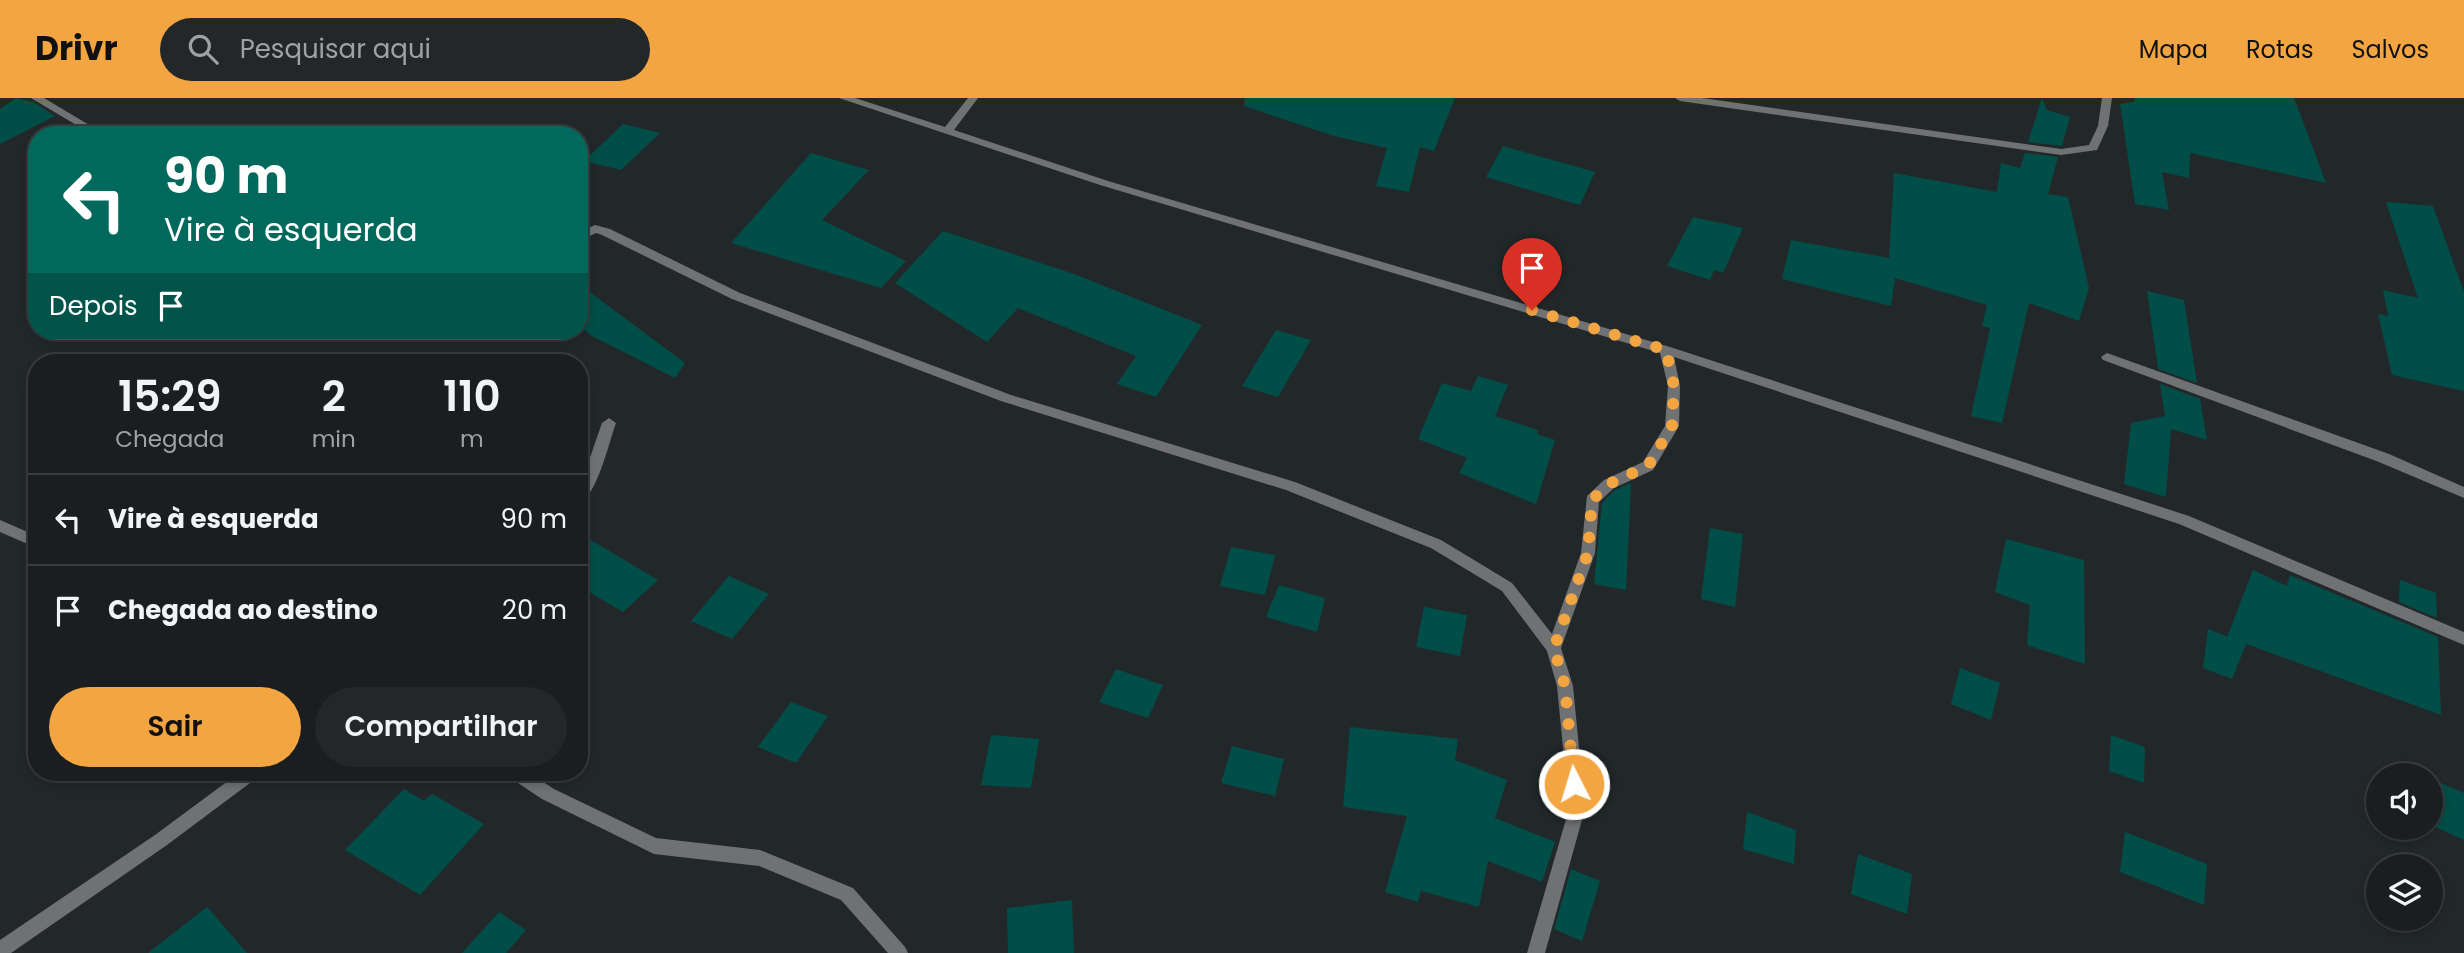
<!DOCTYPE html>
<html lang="pt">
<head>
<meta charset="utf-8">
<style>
  body { margin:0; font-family:Poppins,sans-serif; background:#232729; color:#f1f3f6; height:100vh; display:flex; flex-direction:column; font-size:26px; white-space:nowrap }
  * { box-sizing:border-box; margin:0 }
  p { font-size:23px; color:#9fa2a5 }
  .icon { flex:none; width:38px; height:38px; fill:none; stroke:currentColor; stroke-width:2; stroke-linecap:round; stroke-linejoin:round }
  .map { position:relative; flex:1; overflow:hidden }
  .panel { position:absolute; left:28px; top:256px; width:560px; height:427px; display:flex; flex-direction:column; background:#1a1e20; border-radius:28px; box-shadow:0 4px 10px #0003,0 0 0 2px #383c3e }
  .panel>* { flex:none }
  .hud { position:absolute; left:28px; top:28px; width:560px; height:214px; border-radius:28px; box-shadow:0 4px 10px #0003,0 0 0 2px #383c3e; background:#00695c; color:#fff; overflow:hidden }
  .fabs { position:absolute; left:2366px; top:665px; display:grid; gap:14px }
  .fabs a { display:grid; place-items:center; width:77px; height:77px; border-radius:50%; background:#1a1e20; box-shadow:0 4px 10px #0003,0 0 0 2px #383c3e; font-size:35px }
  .pin { position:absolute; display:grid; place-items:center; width:60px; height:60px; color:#fff; margin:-72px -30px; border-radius:50% 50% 50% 0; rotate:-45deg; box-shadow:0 0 7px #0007 }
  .pin .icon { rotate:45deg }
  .me { position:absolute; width:77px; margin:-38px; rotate:355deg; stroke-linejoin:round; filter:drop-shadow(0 0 5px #0008) }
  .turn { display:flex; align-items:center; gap:24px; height:147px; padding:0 21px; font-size:32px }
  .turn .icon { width:91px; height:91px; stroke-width:2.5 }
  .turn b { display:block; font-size:49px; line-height:60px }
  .then { display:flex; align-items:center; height:66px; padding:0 21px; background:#0003; gap:14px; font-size:26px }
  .eta { display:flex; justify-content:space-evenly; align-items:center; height:119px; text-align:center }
  .eta b { font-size:42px; font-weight:600; line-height:49px }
  .primary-button { display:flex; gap:14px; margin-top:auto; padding:14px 21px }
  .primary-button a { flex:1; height:80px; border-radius:42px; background:#f2a541; color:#111; font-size:28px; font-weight:600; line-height:80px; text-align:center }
  .primary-button a+a { background:#232729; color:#f1f3f6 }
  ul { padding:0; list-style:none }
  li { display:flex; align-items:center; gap:21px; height:91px; padding:0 21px; border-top:2px solid #383c3e }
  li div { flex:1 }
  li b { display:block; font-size:26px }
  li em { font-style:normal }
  header { display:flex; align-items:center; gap:42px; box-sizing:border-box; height:98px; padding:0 35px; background:#f2a541; color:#111 }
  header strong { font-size:33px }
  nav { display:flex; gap:38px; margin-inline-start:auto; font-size:24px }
  .search { width:490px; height:63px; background:#232729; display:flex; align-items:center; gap:18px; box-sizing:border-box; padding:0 24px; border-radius:38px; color:#9fa2a5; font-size:26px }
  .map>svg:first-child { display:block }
  .building { fill:#004e47 }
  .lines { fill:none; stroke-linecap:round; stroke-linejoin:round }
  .minor { fill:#6f7173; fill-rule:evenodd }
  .route { stroke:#f2a541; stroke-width:12; stroke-dasharray:0 21.6 }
</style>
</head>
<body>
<header>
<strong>Drivr</strong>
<div class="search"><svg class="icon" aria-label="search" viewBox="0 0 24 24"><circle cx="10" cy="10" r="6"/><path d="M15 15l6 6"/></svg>Pesquisar aqui</div>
<nav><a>Mapa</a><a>Rotas</a><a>Salvos</a></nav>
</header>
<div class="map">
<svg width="2464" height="855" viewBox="0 0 2464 855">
  <rect width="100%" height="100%" fill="#22282a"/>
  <path class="building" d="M16,0L33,4L55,18L0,46V11Z
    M1245,0H1455L1434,53L1420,49L1409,94L1376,88L1387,50L1334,38L1244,8Z
    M2042,0L2047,12L2070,19L2062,48L2028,44Z
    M2135,0H2294L2326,85L2190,55L2189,80L2162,74L2169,112L2135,106L2120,6L2134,4Z
    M623,26L660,35L621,72L584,63Z
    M1503,48L1595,74L1580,107L1486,79Z
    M811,55L869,72L822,122L906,163L881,190L731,145Z
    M2025,55L2058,59L2048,96L2068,99L2089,190L2079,223L2029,205L2002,325L1971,318L1990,230L1982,228L1987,207L1895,180L1891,208L1782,181L1791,142L1889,160L1894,75L1997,94L2001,65L2020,70Z
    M2386,104L2433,108L2464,194V293L2392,277L2378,216L2388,218L2383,192L2418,200Z
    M1693,119L1743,130L1723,175L1714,172L1710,182L1667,168Z
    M943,133L1074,176L1202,227L1156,299L1117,286L1136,258L1018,210L987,244L895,185Z
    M579,186L685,265L675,280L592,238L579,228Z
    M2147,193L2184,202L2197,285L2158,271Z
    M1276,232L1311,242L1278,299L1242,288Z
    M1478,278L1508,287L1495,318L1538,332L1537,336L1555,342L1536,406L1459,375L1467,360L1418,341L1442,285L1471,293Z
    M2160,286L2200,301L2207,342L2171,331L2166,399L2124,386L2131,325L2165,318Z
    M1631,385L1626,492L1594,486L1602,405L1615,392Z
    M1710,430L1743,436L1735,509L1701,501Z
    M579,435L658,482L623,514L579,488Z
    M2006,441L2084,462L2085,566L2027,547L2030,507L1995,494Z
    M1231,449L1275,457L1265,497L1220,488Z
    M2253,472L2287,488L2290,477L2438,539L2441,617L2227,539Z
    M729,478L769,496L732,541L691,523Z
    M2400,482L2436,495L2437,520L2399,504Z
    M1279,487L1325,500L1317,534L1266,519Z
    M1424,509L1467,517L1460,558L1416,549Z
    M2208,531L2246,546L2232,581L2203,570Z
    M1960,570L2000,585L1991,622L1951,606Z
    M1116,571L1163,587L1148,620L1099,604Z
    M791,604L828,618L796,665L758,649Z
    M1350,629L1458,641L1455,662L1507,682L1495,720L1555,744L1542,784L1488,763L1479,809L1421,793L1418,804L1385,794L1407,718L1343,709Z
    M991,637L1039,641L1031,690L981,687Z
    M2111,637L2145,649L2144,685L2109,673Z
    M1232,648L1284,661L1275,698L1221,685Z
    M2431,681L2464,695V742L2431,727Z
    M404,691L424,703L432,696L484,726L420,797L345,752Z
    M1747,714L1796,732L1794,766L1743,751Z
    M2125,734L2207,766L2204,807L2120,774Z
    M1858,756L1912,776L1907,816L1851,796Z
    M1571,771L1600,783L1582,843L1554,831Z
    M1072,802L1074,855H1008L1007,810Z
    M207,809L247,855H148Z
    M499,814L526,832L506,855H462Z"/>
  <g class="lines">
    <path class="minor" d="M31,0H44L106,37H93Z
      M839,0H855L945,29L968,0H978L954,32L1108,83L1670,249L2189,418L2464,534V547L2179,426L1674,259L1680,288L1679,328L1653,372L1614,390L1599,404L1595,455L1561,550L1573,588L1585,711L1545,855H1527L1569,711L1557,588L1547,553L1502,493L1431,450L1286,392L1001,303L732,201L602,137L596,135L579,143V134L595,127L610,131L740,195L1011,297L1295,384L1441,442L1512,485L1552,536L1581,455L1587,398L1604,382L1643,364L1665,328L1668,288L1660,255L1100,87Z
      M1675,0H1702L2061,51L2089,47L2098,28L2102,0H2112L2108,28L2097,52L2061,57L1680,3Z
      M2107,255L2389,356L2464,389V400L2379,364L2103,262L2101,259Z
      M609,320L616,325C609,344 597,398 579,405V391L602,325Z
      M0,422L37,438V450L0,434Z
      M240,674H260L258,679L167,747L11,855H0V842L155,737Z
      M507,674H528L554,691L656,740L760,752L853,790L905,849L908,855H888L841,802L759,768L654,756L542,701L509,679Z"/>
  </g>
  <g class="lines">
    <path class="route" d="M1532,212L1666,252L1674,288L1672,328L1648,368L1609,386L1592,402L1588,455L1554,550L1565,588L1574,686"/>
  </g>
</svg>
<div class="fabs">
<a><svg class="icon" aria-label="sound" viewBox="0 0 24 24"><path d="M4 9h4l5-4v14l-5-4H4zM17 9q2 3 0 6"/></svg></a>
<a><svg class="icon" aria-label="layers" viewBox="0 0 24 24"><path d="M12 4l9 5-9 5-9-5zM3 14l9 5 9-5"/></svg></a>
</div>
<div class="pin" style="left:1532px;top:212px;background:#d93025"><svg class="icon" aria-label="arrive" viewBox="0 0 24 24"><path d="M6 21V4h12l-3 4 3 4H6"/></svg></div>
<svg class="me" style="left:1574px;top:686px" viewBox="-20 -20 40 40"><circle r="17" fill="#f2a541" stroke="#fff" stroke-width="3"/><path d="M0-11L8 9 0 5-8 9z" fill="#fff"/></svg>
<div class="hud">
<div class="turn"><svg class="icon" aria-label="left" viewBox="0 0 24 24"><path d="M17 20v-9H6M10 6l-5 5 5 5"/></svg><div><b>90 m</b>Vire à esquerda</div></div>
<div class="then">Depois<svg class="icon" aria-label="arrive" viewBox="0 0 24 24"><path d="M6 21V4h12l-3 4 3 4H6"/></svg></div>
</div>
<section class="panel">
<div class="eta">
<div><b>15:29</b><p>Chegada</p></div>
<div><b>2</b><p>min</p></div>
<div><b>110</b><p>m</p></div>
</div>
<ul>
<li><svg class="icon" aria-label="left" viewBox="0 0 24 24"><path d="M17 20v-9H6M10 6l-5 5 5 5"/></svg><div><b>Vire à esquerda</b></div><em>90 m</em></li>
<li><svg class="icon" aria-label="arrive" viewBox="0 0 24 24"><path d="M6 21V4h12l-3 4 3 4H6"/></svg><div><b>Chegada ao destino</b></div><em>20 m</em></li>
</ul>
<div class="primary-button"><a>Sair</a><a>Compartilhar</a></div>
</section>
</div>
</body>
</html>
